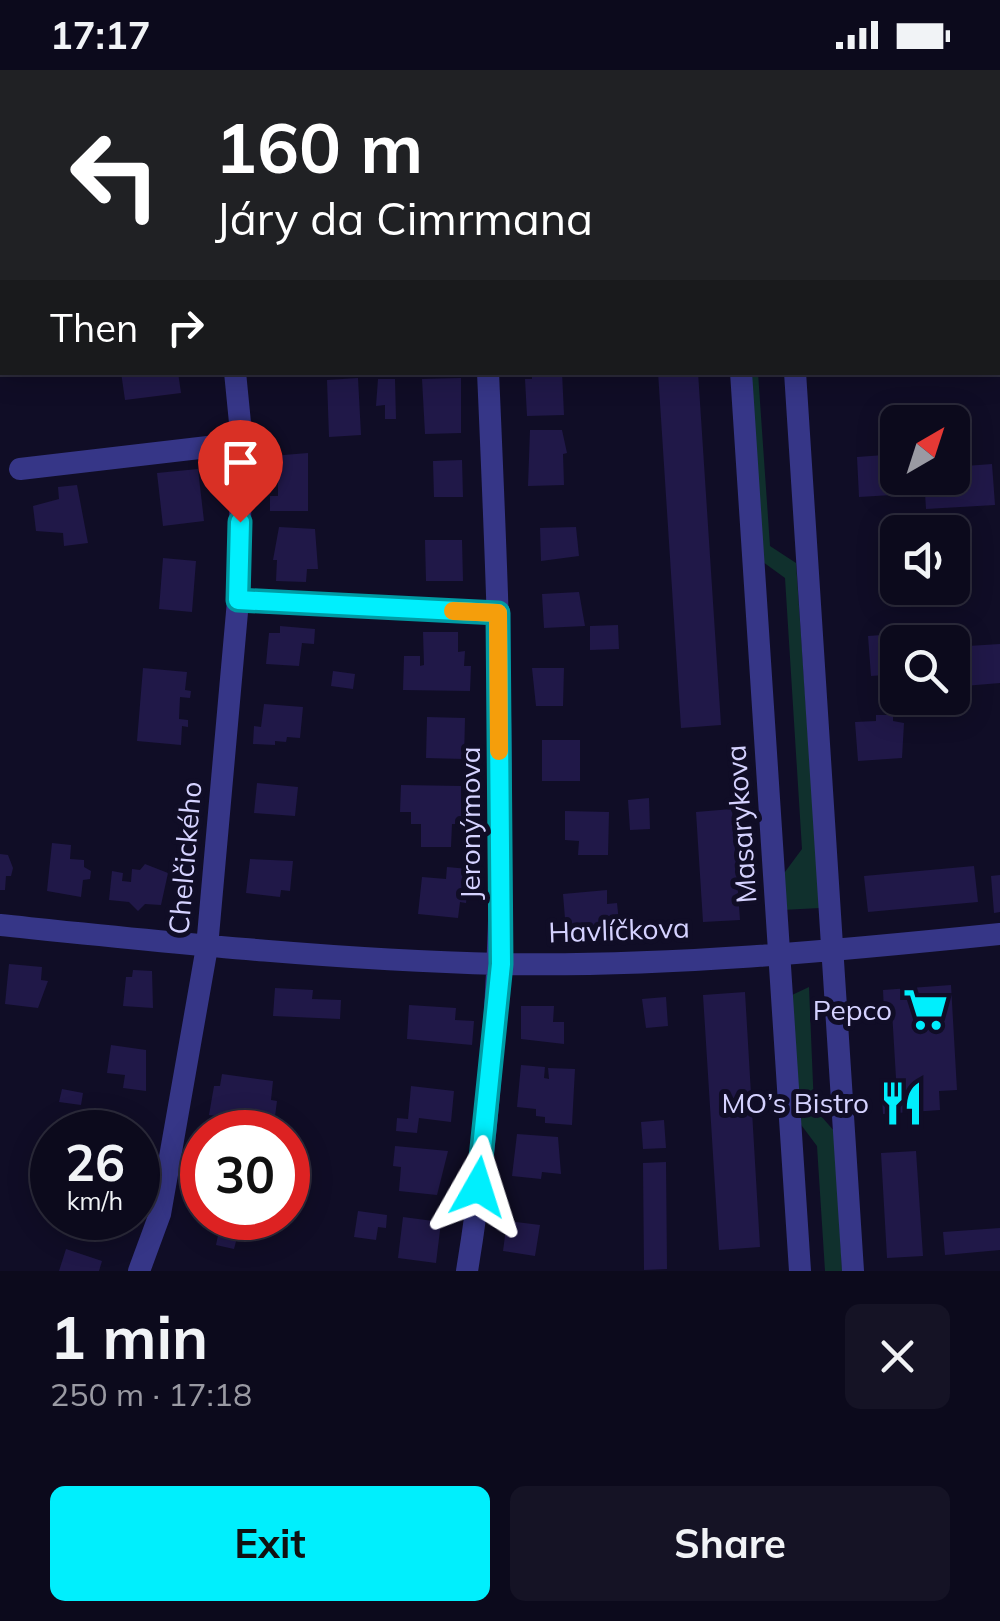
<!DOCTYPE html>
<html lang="en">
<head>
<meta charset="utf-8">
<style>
  body { margin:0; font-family:Mulish,sans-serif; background:#151325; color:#f1f3f6; height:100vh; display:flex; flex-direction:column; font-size:38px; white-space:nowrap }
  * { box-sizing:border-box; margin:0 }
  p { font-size:32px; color:#9a9aa3 }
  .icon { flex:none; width:55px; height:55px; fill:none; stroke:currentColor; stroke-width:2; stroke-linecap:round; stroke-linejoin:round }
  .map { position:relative; height:1201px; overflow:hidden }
  .details { display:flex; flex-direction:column; background:#0c0a1c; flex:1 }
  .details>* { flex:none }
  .top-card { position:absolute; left:0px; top:0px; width:1000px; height:305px; box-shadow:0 5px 25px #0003,0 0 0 2px #2c2b3b; background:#202124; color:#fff; overflow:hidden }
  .needle { width:65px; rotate:39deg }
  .fabs { position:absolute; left:880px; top:335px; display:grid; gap:20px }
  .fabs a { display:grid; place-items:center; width:90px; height:90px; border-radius:15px; background:#0c0a1c; box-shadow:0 5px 25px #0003,0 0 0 2px #2c2b3b; font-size:50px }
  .speed { position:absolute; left:30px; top:1040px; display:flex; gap:20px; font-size:50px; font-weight:700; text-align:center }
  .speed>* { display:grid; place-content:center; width:130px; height:130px; border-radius:50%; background:#0c0a1c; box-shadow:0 5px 25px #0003,0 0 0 2px #2c2b3b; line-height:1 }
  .speed small { font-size:25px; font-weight:400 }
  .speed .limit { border:15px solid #d22; background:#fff; color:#111 }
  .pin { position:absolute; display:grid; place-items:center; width:85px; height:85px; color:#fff; margin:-102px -42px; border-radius:50% 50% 50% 0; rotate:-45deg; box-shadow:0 0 10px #0007 }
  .pin .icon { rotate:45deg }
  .me { position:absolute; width:110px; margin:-55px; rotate:6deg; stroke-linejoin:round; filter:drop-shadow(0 0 8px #0008) }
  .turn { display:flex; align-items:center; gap:35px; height:210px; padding:0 50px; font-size:45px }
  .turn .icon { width:130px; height:130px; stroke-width:2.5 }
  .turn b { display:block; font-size:70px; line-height:85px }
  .then { display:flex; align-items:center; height:95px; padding:0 50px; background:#0003; gap:20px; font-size:38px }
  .round { display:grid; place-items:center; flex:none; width:105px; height:105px; border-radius:15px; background:#151325 }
  .overview { display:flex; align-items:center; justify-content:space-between; height:170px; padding:0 50px }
  h1 { font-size:60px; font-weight:700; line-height:75px }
  .cta { display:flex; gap:20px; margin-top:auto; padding:20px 50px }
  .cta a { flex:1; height:115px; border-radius:15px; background:#00effd; color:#111; font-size:40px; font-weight:700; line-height:115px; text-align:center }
  .cta a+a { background:#151325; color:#f1f3f6 }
  .status { display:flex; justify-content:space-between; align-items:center; height:70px; padding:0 50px; background:#0c0a1c; direction:ltr }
  .status svg { height:28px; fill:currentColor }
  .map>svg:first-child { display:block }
  .green { fill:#10302d }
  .building { fill:#201848 }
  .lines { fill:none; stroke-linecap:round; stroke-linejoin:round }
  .path { stroke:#28bdae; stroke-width:5; stroke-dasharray:5 8; stroke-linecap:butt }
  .street { stroke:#363687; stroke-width:22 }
  .route-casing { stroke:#009ba4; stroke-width:25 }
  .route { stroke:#00effd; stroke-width:18 }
  .slow { stroke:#f59e0b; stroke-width:18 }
  .labels { text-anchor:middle; stroke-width:10; stroke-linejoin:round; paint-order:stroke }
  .street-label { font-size:28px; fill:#d5d2ff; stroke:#100d26 }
  .poi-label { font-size:28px; fill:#d5d2ff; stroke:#100d26; text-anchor:end }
</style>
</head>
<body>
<div class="status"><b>17:17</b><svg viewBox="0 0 49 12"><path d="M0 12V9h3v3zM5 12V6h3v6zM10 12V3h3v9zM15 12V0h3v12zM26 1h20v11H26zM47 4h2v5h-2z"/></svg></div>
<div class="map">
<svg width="1000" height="1201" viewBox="0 0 1000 1201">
  <rect width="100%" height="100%" fill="#100d26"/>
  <path class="green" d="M0,0H347V2H2L0,147Z
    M746,303H758L770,476L796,493L820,838L782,840V806L802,779L785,508L759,489Z
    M809,917L814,1038L835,1062L842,1201H825L817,1076L799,1052L792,925Z"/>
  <path class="building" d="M121,302H178L181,323L125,330Z
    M532,302H562L564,345L527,346L525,309H532Z
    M658,302H698L721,655L681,658Z
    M358,308L361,365L329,367L327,310Z
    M461,308V363L425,364L422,309Z
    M378,309H395L396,349H385V335L376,336Z
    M530,360H562L567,383L563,384L564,415L528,416Z
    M308,383V441H270V426H278V399L272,398V386Z
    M898,384V408H952V397L992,394L995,435L926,439L925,423L859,427L857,387Z
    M462,390L463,427H434L433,391Z
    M198,399L204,451L163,456L157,403Z
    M77,415L88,473L64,476L63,463L36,461L33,436L59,429L58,417Z
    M279,457L315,459L318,499H307L306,512L276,511L277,490H273Z
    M576,457L579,486L541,491L540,458Z
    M425,470H462L463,511H426Z
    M163,488L196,491L192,542L159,539Z
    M579,522L585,556L544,558L542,524Z
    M618,555L619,579L590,580V556Z
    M280,556L315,559L314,574L302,573L299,596L266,594L269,563H280Z
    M937,561V572H898V604L871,606L868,566Z
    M423,562H458V582L465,581L464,596H471L470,621L403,620L404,586H420V596L424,595Z
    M1000,574V613L952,617V577Z
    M143,598L187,602L185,620L191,621L190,628L180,627L179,649L188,650V657L182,656L181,675L137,671Z
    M532,598H564L563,636H536Z
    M333,601L355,604L353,619L331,616Z
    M264,634L303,637L300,668L287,667L286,672L275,671V675L253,674L254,656L261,657Z
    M876,645H893V651L904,653L902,688L858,691L855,652L876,651Z
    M427,647L465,648L464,689L426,688Z
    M542,670H580V711H542Z
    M257,713L298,717L295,746L254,743Z
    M401,715L461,716V754H452L451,777H421V754H411V742H400Z
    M649,728L650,759L630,760L628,730Z
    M732,739L740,850L703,852L696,742Z
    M565,741L609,742L608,785H578L579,771L565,770Z
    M52,773L71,775L70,789L84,790V797L91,801L90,809L83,810L81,827L47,821Z
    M0,784L8,785L13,798L11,806H6L5,820H0Z
    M250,789L293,791L290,821L281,820L280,827L246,823Z
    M145,794L168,803L161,835L145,834L138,841L129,832L109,830L112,801L123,803L122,811L131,812L132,799L140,800Z
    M974,796L978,832L868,842L864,806Z
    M447,797L469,799L468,813L462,812L461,821H467L466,833L460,832L458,848L418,844L422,807L446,809Z
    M1000,805V842L994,843L991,806Z
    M607,820V834L617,833L619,852L609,853L610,858L566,860L563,824Z
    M9,894L42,897L41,910L48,911L38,938L5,934Z
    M133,900L152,901L153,938L123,936L126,907H132Z
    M951,915L957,1020L939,1021L940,1040L883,1044L882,1026L897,1025L892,941H884L883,920Z
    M275,918L313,920L312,929L341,930L340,949L273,946Z
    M745,922L760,1177L719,1180L703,925Z
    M666,927L668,956L646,958L642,929Z
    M409,935L456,938L455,950L474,951L472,975L407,969Z
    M521,936H554L553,952H564V974L521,969Z
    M111,975L146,980V1021L123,1018L125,1005L107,1003Z
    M521,995L545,997L544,1008L549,1009L548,998L575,999L572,1055L545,1053V1047L536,1046V1039L517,1037Z
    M222,1004L273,1011L271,1030L277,1031L274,1054L209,1045L214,1016H220Z
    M411,1016L454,1021L451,1052L419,1048L417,1063L396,1061L397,1048L408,1049Z
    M62,1019L83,1023L81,1035L59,1032Z
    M82,1041L135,1051L133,1062H78Z
    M664,1050L666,1078L643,1079L641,1052Z
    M517,1064L558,1067L561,1104L542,1102L541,1109L512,1106Z
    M395,1076L448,1081L437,1125L399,1121L401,1097L393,1096Z
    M916,1081L923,1186L887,1188L881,1083Z
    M666,1092L667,1199L644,1200L643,1093Z
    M358,1141L387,1145L386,1158L378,1157L376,1170L354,1167Z
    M403,1147L441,1152L436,1193L398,1188Z
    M507,1151L540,1155L535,1186L503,1181Z
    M220,1156L239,1160L234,1179L216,1175Z
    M1000,1158V1180L945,1185L943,1162Z
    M66,1179L102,1191L99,1201H59Z"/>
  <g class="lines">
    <path class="path" d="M998,200L1000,199"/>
    <path class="street" d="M386,0V2
      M722,0V2
      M783,0V2
      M998,57H1000
      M0,161H2
      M741,302L800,1201
      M795,302L853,1201
      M20,399L242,373
      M238,531L498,543
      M0,855C166,872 333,890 500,894C667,897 834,881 1000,864
      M139,1201L160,1144L207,877L238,531L242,373L235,302
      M467,1201C516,904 501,602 488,302"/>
  </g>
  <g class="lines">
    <defs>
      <path id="route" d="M240,452L238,530L498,543L501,894L478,1117"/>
    </defs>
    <use href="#route" class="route-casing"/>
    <use href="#route" class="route"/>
    <path class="slow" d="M453,541L498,543L499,681"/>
  </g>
  <defs>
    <symbol id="supermarket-bare" viewBox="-9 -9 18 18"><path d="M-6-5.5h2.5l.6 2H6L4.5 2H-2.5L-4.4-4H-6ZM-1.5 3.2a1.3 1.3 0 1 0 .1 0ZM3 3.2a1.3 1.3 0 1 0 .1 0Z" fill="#00effd" stroke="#100d26" stroke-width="2.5" paint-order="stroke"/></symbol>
    <symbol id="restaurant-bare" viewBox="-9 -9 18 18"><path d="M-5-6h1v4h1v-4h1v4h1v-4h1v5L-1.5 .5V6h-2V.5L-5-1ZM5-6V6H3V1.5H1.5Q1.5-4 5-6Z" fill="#00effd" stroke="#100d26" stroke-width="2.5" paint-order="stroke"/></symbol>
  </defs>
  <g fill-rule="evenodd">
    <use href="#supermarket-bare" x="894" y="908" width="63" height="63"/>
    <use href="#restaurant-bare" x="870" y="1002" width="63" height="63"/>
  </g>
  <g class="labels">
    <g class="street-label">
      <text transform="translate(470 753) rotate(-90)" y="10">Jeronýmova</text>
      <text transform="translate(741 754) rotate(-94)" y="10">Masarykova</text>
      <text transform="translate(185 788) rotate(-85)" y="10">Chelčického</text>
      <text transform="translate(619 860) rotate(-2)" y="10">Havlíčkova</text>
    </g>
    <g class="poi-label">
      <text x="892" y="950">Pepco</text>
      <text x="869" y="1043">MO’s Bistro</text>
    </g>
  </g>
</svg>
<div class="fabs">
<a><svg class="needle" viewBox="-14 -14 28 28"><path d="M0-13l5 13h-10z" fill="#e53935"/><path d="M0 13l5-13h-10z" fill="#9a9aa3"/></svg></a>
<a><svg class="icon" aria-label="sound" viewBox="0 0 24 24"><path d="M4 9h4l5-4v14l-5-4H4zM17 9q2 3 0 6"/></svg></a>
<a><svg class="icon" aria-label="search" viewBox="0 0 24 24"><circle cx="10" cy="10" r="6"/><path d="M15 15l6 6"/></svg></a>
</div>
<div class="speed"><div>26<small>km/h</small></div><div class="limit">30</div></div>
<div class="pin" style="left:240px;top:452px;background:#d93025"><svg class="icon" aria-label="arrive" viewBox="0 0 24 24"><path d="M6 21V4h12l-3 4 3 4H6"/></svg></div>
<svg class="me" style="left:478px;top:1117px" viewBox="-20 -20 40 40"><path d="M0-17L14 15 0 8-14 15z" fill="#00effd" stroke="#fff" stroke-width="4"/></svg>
<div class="top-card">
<div class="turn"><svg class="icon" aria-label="left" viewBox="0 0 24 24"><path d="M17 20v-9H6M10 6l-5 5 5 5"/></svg><div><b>160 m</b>Járy da Cimrmana</div></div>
<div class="then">Then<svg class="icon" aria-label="right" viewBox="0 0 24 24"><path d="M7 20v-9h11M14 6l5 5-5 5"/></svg></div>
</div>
</div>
<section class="details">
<div class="overview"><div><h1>1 min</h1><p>250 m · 17:18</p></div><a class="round"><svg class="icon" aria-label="close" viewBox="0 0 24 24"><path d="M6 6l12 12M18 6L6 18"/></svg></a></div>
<div class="cta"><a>Exit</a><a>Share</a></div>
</section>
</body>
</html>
